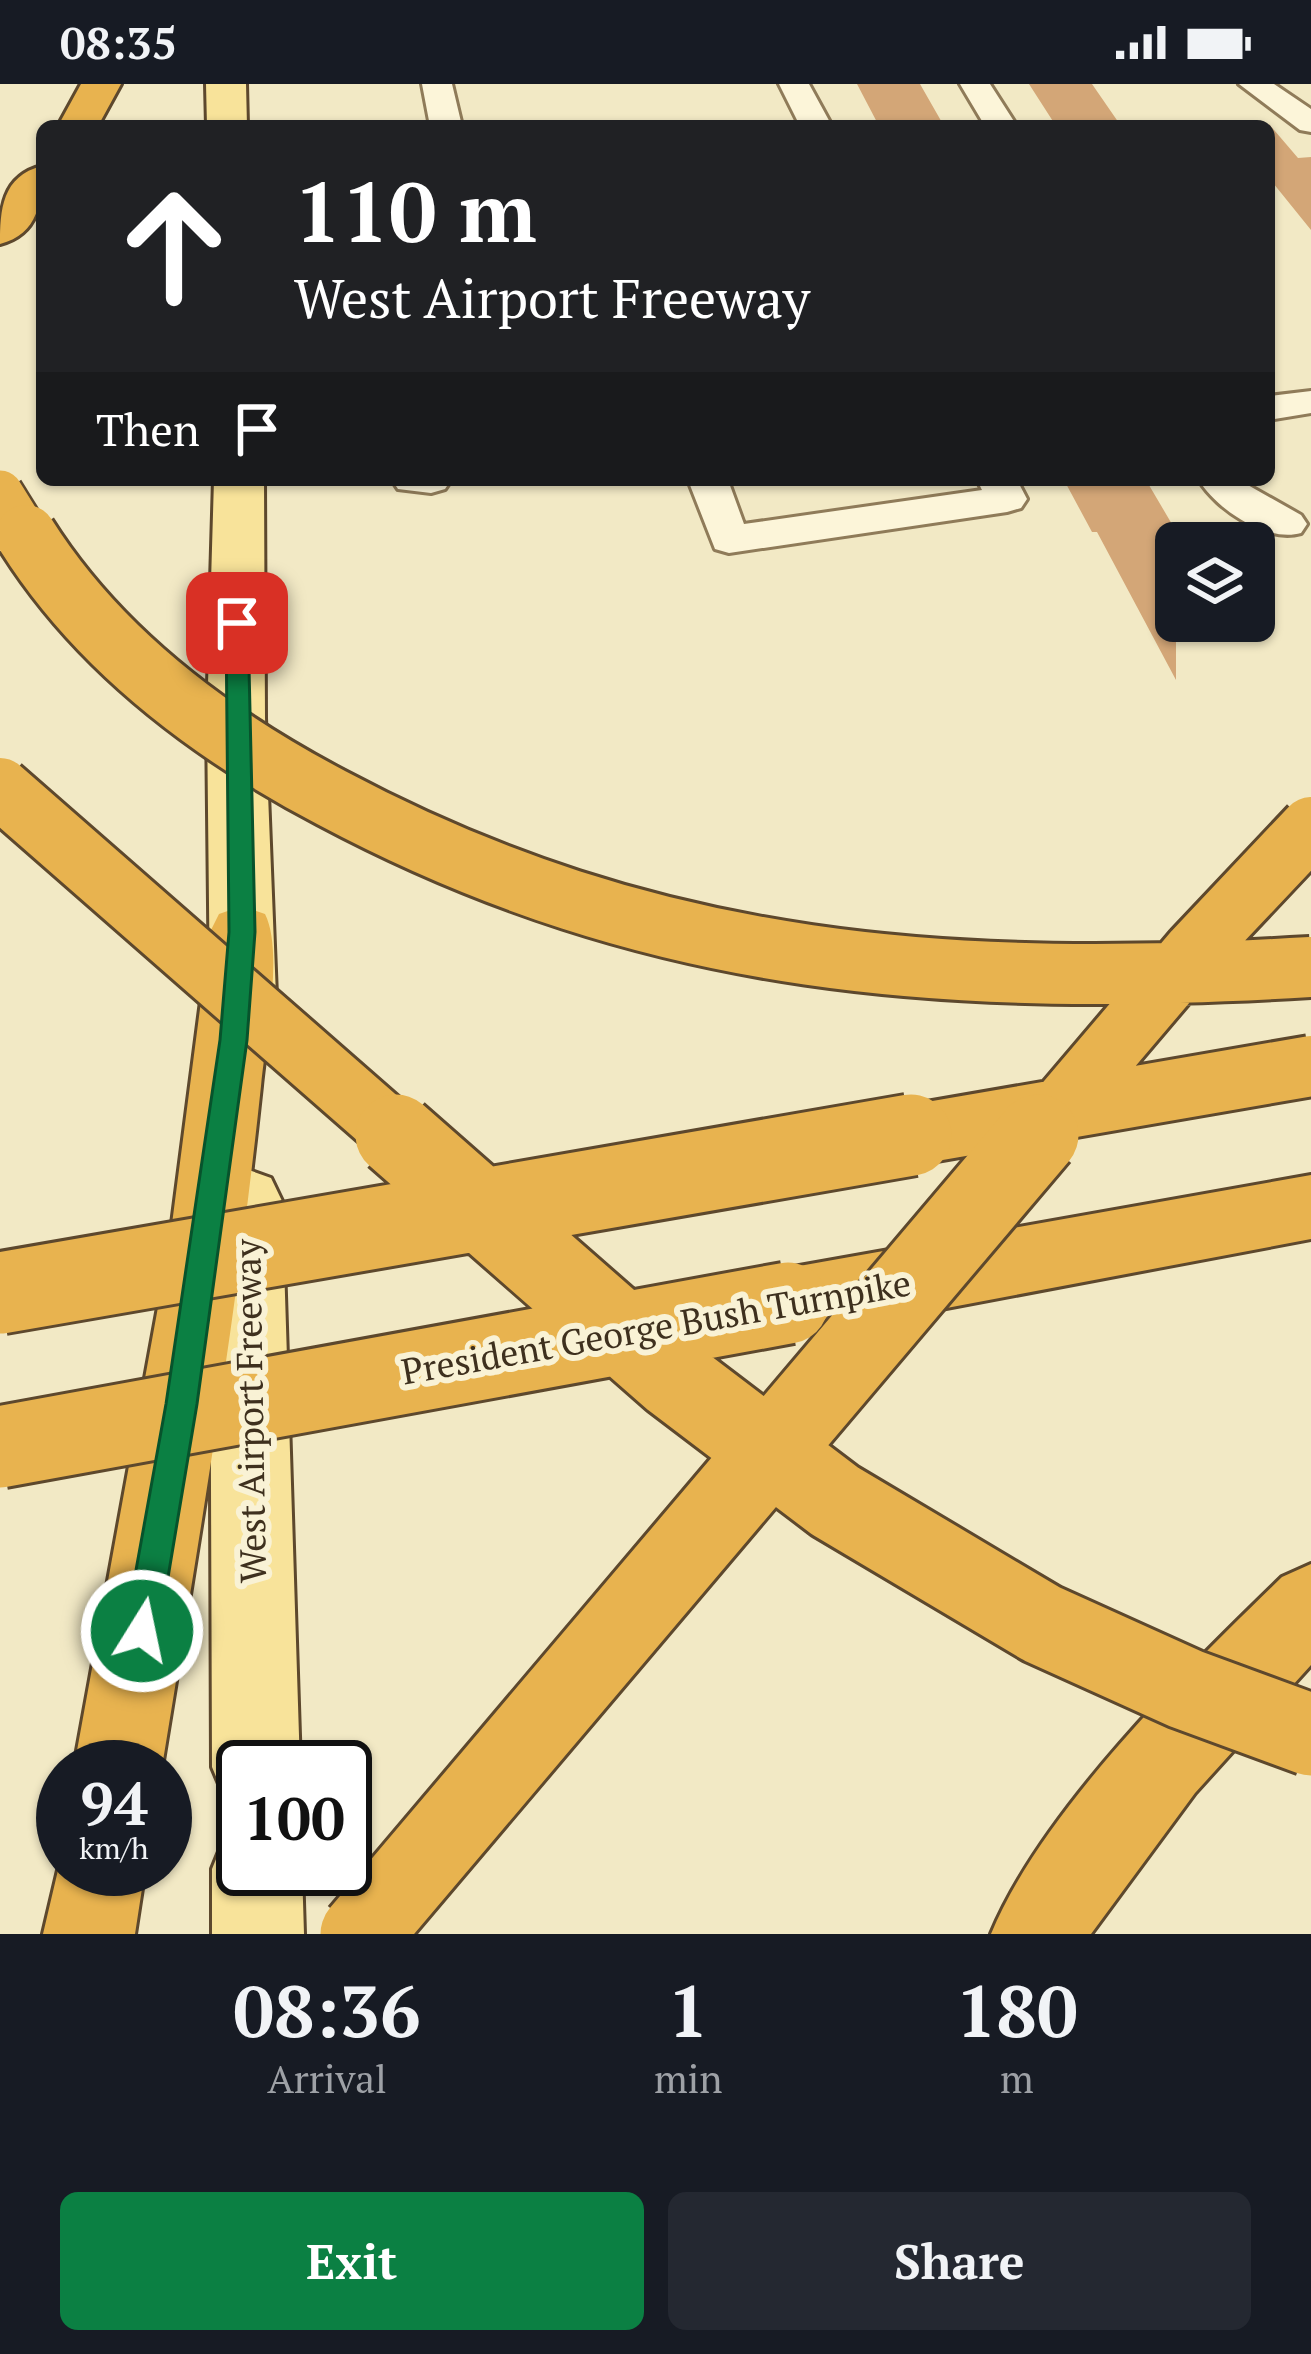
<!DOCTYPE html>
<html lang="en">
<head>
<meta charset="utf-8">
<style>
  body { margin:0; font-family:"PT Serif",serif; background:#242831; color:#f1f3f6; height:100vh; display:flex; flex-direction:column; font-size:45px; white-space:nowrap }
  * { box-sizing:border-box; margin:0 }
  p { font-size:39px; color:#9ea1a6 }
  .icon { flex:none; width:66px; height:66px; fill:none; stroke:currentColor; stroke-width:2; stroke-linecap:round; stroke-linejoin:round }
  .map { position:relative; height:1850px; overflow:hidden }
  .sheet { display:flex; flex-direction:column; background:#171b24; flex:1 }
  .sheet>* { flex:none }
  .guide { position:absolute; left:36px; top:36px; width:1239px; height:366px; border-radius:18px; box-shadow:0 3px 9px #0004; background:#202124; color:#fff; overflow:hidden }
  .buttons { position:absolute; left:1155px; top:438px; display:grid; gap:24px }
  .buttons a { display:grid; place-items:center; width:120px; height:120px; border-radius:18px; background:#171b24; box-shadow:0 3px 9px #0004; font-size:60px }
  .speed { position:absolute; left:36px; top:1656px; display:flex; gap:24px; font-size:60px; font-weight:700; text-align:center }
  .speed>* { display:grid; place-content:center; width:156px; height:156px; border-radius:50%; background:#171b24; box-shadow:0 3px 9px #0004; line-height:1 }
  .speed small { font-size:30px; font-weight:400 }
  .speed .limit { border:6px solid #111; border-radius:18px; background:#fff; color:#111 }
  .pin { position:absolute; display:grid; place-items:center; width:102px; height:102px; color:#fff; margin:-51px; border-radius:24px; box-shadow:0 6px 18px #0006 }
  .me { position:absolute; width:132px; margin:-66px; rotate:10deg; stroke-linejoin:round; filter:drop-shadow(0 0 9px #0008) }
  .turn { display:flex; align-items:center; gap:42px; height:252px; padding:0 60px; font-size:54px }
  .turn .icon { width:156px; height:156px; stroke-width:2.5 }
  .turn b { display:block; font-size:84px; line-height:102px }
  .then { display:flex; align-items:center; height:114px; padding:0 60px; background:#0003; gap:24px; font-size:45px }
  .eta { display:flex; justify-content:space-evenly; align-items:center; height:204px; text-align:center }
  .eta b { font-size:72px; font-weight:700; line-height:84px }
  .primary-button { display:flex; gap:24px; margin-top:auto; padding:24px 60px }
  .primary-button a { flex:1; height:138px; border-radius:18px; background:#0b8043; color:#fff; font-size:48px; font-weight:700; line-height:138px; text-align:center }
  .primary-button a+a { background:#242831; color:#f1f3f6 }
  .status { display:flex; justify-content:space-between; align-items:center; height:84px; padding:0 60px; background:#171b24; direction:ltr }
  .status svg { height:33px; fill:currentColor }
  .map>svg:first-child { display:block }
  .building { fill:#d3a677 }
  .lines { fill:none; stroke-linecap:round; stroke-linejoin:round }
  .minor-casing { stroke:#8f7b59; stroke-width:6 }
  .major-casing { stroke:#5d482d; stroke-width:6 }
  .highway-casing { stroke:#5d482d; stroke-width:6 }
  .minor { fill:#fcf5d9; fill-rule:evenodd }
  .major { fill:#f8e39a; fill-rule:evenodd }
  .highway { fill:#e8b34f; fill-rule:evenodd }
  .highway-bridge-far2-casing { stroke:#5d482d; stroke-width:50; stroke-linecap:butt }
  .highway-bridge-far1-casing { stroke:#5d482d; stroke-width:66; stroke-linecap:butt }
  .highway-bridge-casing { stroke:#5d482d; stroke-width:87; stroke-linecap:butt }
  .highway-bridge-far2 { stroke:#e8b34f; stroke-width:45 }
  .highway-bridge-far1 { stroke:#e8b34f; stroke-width:60 }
  .highway-bridge { stroke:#e8b34f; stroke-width:81 }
  .route { fill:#0b8043; stroke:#07532c; stroke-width:3 }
  .labels { text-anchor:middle; stroke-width:12; stroke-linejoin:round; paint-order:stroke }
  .street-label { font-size:36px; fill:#3e301e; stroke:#f9f2d5 }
</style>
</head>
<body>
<div class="status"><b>08:35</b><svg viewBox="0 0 49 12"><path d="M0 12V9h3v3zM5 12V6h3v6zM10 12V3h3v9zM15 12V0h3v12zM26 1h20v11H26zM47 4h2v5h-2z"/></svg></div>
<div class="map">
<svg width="1311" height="1850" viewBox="0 0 1311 1850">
  <rect width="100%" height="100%" fill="#f2e9c5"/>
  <path class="building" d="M857,0H920L944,42H879Z
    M1029,0H1092L1121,42H1056Z
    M1269,40L1298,74L1311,73V146L1269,94Z
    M1064,396H1146L1176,447V596L1097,448H1092Z"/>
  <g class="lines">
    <defs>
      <path id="minor" d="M422,0H452L462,42H430Z
        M779,0H809L832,42H800Z
        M960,0H990L1017,42H985Z
        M1239,0H1274L1311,25V48L1300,46Z
        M1311,307V329L1269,336V312Z
        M392,396H451L445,405L431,409L398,405Z
        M688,396H728L744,440L982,406L977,396H1017L1027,415L1021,424L1007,428L729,469L715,465Z
        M1199,396H1239L1301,431L1307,440L1301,449C1267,459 1216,425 1199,396Z"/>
      <path id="major" d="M206,0H246L247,42H207Z
        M214,396H264L265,634L276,912L266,931L243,939L220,931L210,912L207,634Z
        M246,1085L271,1094L282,1117L300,1683H243V1721L225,1714L212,1683L210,1117L221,1094Z
        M243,1745V1785H302L304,1850H212V1785L225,1753Z"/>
      <path id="highway" d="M81,0H121L98,42H58Z
        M42,82C42,117 39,150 0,160C0,126 2,92 42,82Z
        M242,822L265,830C284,868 265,957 261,1002C237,1230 199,1456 162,1683H74L169,1163L210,848L219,830Z
        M1311,1091V1155L788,1254L762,1244L751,1219L762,1194L788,1184Z
        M1311,1480V1581L1195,1709L1091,1850H991C1042,1727 1186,1586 1282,1493Z
        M63,1765V1785H145L135,1850H43Z"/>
    </defs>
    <use href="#minor" class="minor-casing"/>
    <use href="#major" class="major-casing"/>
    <use href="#highway" class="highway-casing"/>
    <use href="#minor" class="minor"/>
    <use href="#major" class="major"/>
    <use href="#highway" class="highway"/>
    <defs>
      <path id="highway-bridge-far2" d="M0,409L28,454"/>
      <path id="highway-bridge-far1" d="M26,451C99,567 212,651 332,714C655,886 954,904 1311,883
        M0,704L400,1054
        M894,1054L1311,982
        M1035,1054L1194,867L1311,743"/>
      <path id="highway-bridge" d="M396,1051L673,1294L835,1417L1042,1540L1186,1605L1311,1651
        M0,1209L911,1051
        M0,1363L788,1219
        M361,1850L1038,1051"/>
    </defs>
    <use href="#highway-bridge-far2" class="highway-bridge-far2-casing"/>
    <use href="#highway-bridge-far1" class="highway-bridge-far1-casing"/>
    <use href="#highway-bridge" class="highway-bridge-casing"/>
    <use href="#highway-bridge-far2" class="highway-bridge-far2"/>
    <use href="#highway-bridge-far1" class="highway-bridge-far1"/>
    <use href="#highway-bridge" class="highway-bridge"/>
  </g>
  <path class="route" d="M237,531L248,539L255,848L247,956L197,1320L159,1547L154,1559L142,1564L130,1559L125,1547L166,1320L220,956L229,848L226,539Z"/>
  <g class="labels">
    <g class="street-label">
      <text transform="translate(656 1243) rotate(-10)" y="13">President George Bush Turnpike</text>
      <text transform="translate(250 1327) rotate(-91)" y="13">West Airport Freeway</text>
    </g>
  </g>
</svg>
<div class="buttons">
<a><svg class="icon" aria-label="layers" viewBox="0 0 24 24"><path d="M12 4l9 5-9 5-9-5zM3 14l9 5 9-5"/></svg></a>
</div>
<div class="speed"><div>94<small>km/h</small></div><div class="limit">100</div></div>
<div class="pin" style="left:237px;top:539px;background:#d93025"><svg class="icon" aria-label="arrive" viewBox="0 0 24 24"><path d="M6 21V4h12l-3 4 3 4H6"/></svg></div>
<svg class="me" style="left:142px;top:1547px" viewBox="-20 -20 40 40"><circle r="17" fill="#0b8043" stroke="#fff" stroke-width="3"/><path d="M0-11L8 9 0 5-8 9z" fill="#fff"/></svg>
<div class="guide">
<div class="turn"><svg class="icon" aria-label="ahead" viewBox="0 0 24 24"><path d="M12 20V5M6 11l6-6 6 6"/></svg><div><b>110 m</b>West Airport Freeway</div></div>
<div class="then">Then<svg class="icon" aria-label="arrive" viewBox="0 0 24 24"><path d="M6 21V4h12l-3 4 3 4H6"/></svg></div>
</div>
</div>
<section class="sheet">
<div class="eta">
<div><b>08:36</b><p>Arrival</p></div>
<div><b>1</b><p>min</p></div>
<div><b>180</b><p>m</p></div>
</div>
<div class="primary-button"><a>Exit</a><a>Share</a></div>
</section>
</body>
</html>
